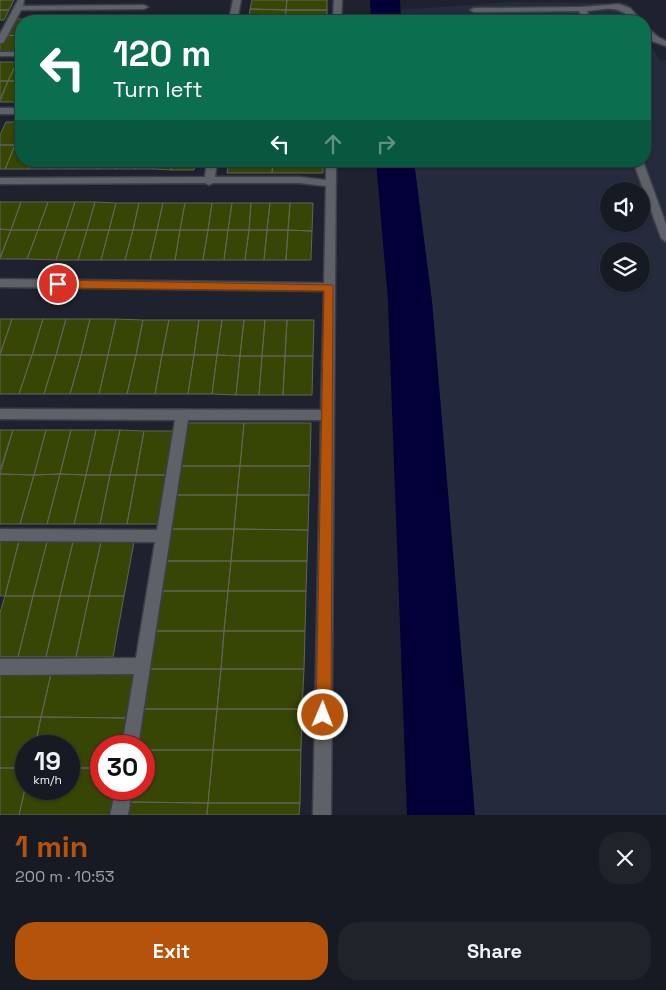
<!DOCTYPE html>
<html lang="en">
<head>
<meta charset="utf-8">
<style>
  body { margin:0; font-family:"Space Grotesk",sans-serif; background:#1f232a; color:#f1f3f6; height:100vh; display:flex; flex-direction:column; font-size:19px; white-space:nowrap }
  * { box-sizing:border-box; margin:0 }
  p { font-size:16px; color:#9ea1a5 }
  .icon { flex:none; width:28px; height:28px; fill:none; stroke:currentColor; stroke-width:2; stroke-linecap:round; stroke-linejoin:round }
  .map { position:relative; height:815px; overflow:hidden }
  .details { display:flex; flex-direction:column; background:#161a22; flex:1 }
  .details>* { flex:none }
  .hud { position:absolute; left:15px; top:15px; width:636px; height:152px; border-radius:20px; box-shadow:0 1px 4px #0004,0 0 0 1px #353840; background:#0b6e4f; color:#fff; overflow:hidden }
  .tools { position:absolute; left:600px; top:182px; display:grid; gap:10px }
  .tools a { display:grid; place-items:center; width:50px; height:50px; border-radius:50%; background:#161a22; box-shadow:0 1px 4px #0004,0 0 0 1px #353840; font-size:25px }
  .speed { position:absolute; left:15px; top:735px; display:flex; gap:10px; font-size:25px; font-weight:700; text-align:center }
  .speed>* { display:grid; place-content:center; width:65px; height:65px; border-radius:50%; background:#161a22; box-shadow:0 1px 4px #0004,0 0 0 1px #353840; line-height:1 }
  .speed small { font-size:12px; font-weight:400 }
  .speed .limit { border:8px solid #d22; background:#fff; color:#111 }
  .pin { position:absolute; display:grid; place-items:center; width:42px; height:42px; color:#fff; margin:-21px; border:2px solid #fff; border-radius:50%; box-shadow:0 1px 5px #0007 }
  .me { position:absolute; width:55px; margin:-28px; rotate:1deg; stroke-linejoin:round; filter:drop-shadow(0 0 4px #0008) }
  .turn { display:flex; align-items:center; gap:18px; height:105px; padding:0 15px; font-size:22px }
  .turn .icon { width:65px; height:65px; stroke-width:2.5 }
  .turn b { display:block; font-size:35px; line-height:42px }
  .lanes { display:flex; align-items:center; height:48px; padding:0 15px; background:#0003; justify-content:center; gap:25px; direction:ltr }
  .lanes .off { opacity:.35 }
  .round { display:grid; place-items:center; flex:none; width:52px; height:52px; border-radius:20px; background:#1f232a }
  .head { display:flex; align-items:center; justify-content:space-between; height:85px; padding:0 15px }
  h1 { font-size:30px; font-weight:700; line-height:38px; color:#b45309 }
  .cta { display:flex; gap:10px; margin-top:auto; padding:10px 15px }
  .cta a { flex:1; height:58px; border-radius:20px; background:#b45309; color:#fff; font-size:20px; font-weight:700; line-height:58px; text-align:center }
  .cta a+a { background:#1f232a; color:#f1f3f6 }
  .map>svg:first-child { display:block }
  .built { fill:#252b3c; fill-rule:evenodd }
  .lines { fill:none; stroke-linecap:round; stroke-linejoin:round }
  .river { fill:#020037; fill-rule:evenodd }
  .building { fill:#374505; stroke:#616557 }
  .minor-casing { stroke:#3b3f4a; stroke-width:3 }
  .minor { fill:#5e6167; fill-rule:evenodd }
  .route { fill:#b45309; stroke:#753606 }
</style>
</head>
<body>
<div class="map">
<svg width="666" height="815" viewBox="0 0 666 815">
  <rect width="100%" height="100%" fill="#1e222e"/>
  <path class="built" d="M509,2L626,3L637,21H387L386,11Z
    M645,35L660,61H666V815H438L396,161H645ZM609,191H641V224H609ZM609,251H641V284H609Z"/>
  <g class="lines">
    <path class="river" d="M370,0H400L401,21H371Z
      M376,161H414L432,301L475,815H407L388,301Z"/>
  </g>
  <path class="building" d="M0,0H14L9,10H0Z
    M252,0H287L286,10L250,9Z
    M287,0H327V10H286Z
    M250,9L286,10L285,19H249Z
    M0,10H9L4,20H0Z
    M286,10H327V19H285Z
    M13,19H34L33,21H21V36L4,35Z
    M249,19H285V21H249Z
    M285,19H327V21H285Z
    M4,35L21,36V46L18,53H0V44Z
    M0,62H17L8,81H0Z
    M17,62H21V81H8Z
    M0,81H8L0,99Z
    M8,81H21V92L17,102H0Z
    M6,122H21V131L15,145H0V135Z
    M0,145H15L5,169H0Z
    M15,145H21V161H31L28,169H5Z
    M31,161H53L50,169H28Z
    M53,161H74L72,169H50Z
    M74,161H100L97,169H72Z
    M100,161H118L116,169H97Z
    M118,161H137L135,169H116Z
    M137,161H155L153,169H135Z
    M155,161H173L171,170L153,169Z
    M173,161H196L194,170H171Z
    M229,161H273L272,173H227Z
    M273,161H323V173H272Z
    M0,202H21L11,230L0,229Z
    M21,202H48L38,230H11Z
    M48,202H75L66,230H38Z
    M75,202H95L87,230H66Z
    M95,202L116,203L109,230H87Z
    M116,203H139L133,230H109Z
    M139,203H163L157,230H133Z
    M163,203H185L180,230H157Z
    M185,203H212L208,230H180Z
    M212,203H232L228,230H208Z
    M232,203H251L249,230H228Z
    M251,203H270L267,230H249Z
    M270,203H290L288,230H267Z
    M290,203H313L312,231L288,230Z
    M0,229L11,230L0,257Z
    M11,230H38L27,259H0Z
    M38,230H66L56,260L27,259Z
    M66,230H87L78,260H56Z
    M87,230H109L101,260H78Z
    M109,230H133L125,260H101Z
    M133,230H157L150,260H125Z
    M157,230H180L175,260H150Z
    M180,230H208L203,260H175Z
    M208,230H228L224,260H203Z
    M228,230H249L245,260H224Z
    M249,230H267L264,260H245Z
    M267,230H288L286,260H264Z
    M288,230L312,231L311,260H286Z
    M0,319H12L0,354Z
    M12,319H43L32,355H0Z
    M43,319H66L56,355H32Z
    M66,319H90L81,355H56Z
    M90,319H116L108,355H81Z
    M116,319L143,320L136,355H108Z
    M143,320H169L162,355H136Z
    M169,320H199L194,355H162Z
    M199,320H222L217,355H194Z
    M222,320H244L240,356L217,355Z
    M244,320H265L262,356H240Z
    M265,320H287L285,356H262Z
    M287,320H314L313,356H285Z
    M0,355H32L19,394H0Z
    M32,355H56L44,394H19Z
    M56,355H81L70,394H44Z
    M81,355H108L99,394H70Z
    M108,355H136L127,394H99Z
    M136,355H162L155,394H127Z
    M162,355H194L188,394H155Z
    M194,355H217L212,394H188Z
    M217,355L240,356L236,395L212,394Z
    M240,356H262L259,395H236Z
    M262,356H285L283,395H259Z
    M285,356H313L312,395H283Z
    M185,423H244L240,466H180Z
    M244,423H311L310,466H240Z
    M0,430H13L0,470Z
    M13,430H46L34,475L0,474Z
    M46,430H71L60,474L34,475Z
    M71,430H96L86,475L60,474Z
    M96,430H120L110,475H86Z
    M120,430L144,431L136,475H110Z
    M144,431H175L168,475H136Z
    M180,466H240L237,495H175Z
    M240,466H310L309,495H237Z
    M0,474L34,475L20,524H0Z
    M60,474L47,524H20L34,475Z
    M60,474L86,475L74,524H47Z
    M86,475H110L100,524H74Z
    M110,475H136L127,524H100Z
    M136,475H168L159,524H127Z
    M175,495H237L234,529H170Z
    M237,495H309L308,530L234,529Z
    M170,529H234L231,561H165Z
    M234,529L308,530L307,561H231Z
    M0,541H19L5,596H0Z
    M19,541L47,542L33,596H5Z
    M47,542H73L60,596H33Z
    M73,542H101L89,596H60Z
    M101,542H134L124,596H89Z
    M165,561H231L228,591H161Z
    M231,561H307L306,591H228Z
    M161,591H228L224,631H155Z
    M228,591H306L305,631H224Z
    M5,596H33L18,657H0V613Z
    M33,596H60L46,657H18Z
    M60,596H89L76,657H46Z
    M89,596H124L113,657H76Z
    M155,631H224L221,669H149Z
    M224,631H305L304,669H221Z
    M149,669H221L217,709H144Z
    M221,669H304L302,709H217Z
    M0,674H51L41,717H0Z
    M51,674H134L127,718L41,717Z
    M144,709H217L213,750H144V746H138Z
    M217,709H302L301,750H213Z
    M0,717H41L35,746H26V768H0Z
    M41,717L127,718L122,746H101V768H69V746H35Z
    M144,750H213L208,803L130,802L132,789H144Z
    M213,750H301L300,803H208Z
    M0,768H26V784L19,815H0Z
    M69,768H101V789H116L111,815H19L26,784V789H69Z
    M130,802L208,803L207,815H128Z
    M208,803H300L299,815H207Z"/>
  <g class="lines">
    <defs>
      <path id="minor" d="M18,0H24L23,6L144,5L148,7L144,9L21,10L4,42L0,44V34Z
        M233,0H241L237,21H229Z
        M334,0H342L341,21H333Z
        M619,4L630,8L642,21H634C617,4 609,9 587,11L591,21H583L579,11L474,12L470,10L474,8L582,7Z
        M645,26L658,37L666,41V46L652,41L645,33Z
        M0,52H21V56H0Z
        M0,108H21V114H0Z
        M207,161H217L215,177H299L326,180V161H336L331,815H313L321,420H188L138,746H122L134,674L0,675V659L136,658L155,542L0,541V529L157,530L175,420L0,419V409L321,410L324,291L0,287V279L324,283L326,186L299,183H213L209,185L205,183L0,184V178L205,177Z
        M633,161H643L666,224V242L661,238Z
        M116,789H132L128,815H110Z"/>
    </defs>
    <use href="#minor" class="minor-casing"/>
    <use href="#minor" class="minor"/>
  </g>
  <path class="route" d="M58,280L333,285L331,715L328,720L323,722L318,720L316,715L324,291L58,288L53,284Z"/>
</svg>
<div class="tools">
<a><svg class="icon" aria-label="sound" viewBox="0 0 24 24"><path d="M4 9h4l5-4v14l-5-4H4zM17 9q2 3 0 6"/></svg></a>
<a><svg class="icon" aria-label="layers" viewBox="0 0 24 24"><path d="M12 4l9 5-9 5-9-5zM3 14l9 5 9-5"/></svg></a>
</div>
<div class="speed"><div>19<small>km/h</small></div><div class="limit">30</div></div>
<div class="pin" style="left:58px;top:284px;background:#d93025"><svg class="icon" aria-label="arrive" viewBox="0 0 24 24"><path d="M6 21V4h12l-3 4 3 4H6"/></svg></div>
<svg class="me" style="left:323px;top:715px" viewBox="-20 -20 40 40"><circle r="17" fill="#b45309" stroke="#fff" stroke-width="3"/><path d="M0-11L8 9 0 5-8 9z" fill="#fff"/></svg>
<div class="hud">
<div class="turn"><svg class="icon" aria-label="left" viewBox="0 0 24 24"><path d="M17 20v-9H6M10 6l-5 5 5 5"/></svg><div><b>120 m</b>Turn left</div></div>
<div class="lanes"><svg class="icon" aria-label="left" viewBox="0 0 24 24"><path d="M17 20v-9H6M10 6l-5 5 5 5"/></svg><svg class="icon off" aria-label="ahead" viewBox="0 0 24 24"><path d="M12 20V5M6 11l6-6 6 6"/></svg><svg class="icon off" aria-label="right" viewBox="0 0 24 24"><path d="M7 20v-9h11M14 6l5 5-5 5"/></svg></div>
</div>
</div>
<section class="details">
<div class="head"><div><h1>1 min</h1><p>200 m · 10:53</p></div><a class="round"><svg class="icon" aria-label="close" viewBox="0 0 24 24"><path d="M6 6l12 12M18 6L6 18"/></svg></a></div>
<div class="cta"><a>Exit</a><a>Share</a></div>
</section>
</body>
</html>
